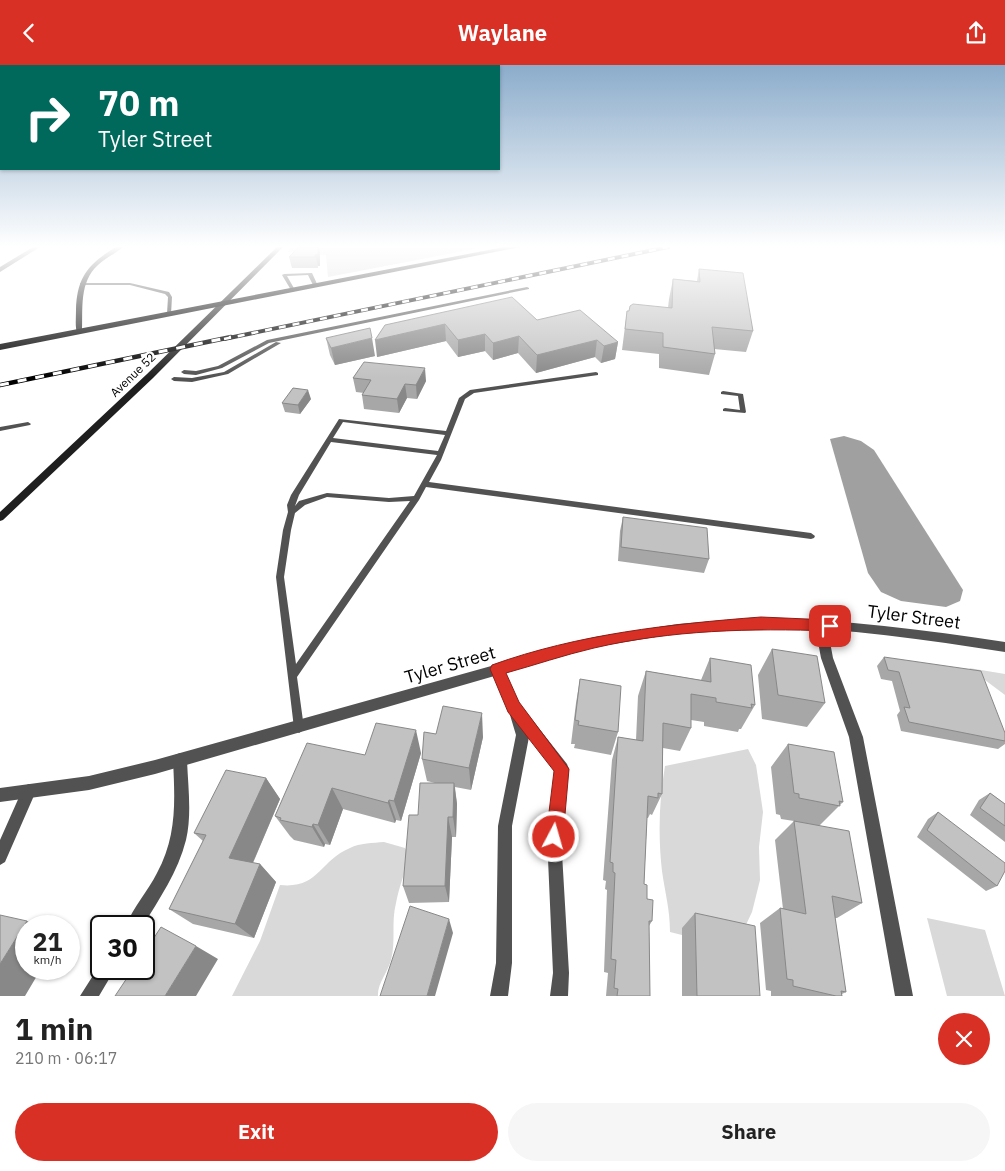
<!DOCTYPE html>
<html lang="en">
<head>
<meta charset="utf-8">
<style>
  body { margin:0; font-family:"IBM Plex Sans",sans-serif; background:#f6f6f6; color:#222; height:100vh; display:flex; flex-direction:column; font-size:19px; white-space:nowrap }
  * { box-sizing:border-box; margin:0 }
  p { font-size:16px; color:#767676 }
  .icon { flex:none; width:28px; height:28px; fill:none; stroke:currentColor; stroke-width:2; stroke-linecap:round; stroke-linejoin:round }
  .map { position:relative; height:931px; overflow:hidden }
  .details { display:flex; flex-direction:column; background:#fff; flex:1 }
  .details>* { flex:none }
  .hud { position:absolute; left:0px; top:0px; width:500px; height:105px; box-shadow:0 1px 4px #0004; background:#00695c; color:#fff; overflow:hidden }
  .speed { position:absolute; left:15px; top:850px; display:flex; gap:10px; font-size:25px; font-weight:700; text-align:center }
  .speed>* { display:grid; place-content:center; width:65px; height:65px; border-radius:50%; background:#fff; box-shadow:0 1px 4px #0004; line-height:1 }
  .speed small { font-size:12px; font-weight:400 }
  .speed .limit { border:2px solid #111; border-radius:8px; background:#fff; color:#111 }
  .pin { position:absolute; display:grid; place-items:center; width:42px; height:42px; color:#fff; margin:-21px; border-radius:10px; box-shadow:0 2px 8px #0006 }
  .me { position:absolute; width:55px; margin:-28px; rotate:6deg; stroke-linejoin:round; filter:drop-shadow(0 0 4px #0008) }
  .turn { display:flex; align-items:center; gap:18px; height:105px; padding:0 15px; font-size:22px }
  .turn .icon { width:65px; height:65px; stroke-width:2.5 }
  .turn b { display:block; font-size:35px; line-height:42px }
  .round { display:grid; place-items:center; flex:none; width:52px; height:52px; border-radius:26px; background:#f6f6f6 }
  .summary { display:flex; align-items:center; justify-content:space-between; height:85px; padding:0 15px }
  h1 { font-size:30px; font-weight:800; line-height:38px }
  .button { display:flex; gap:10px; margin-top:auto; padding:10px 15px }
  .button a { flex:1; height:58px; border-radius:30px; background:#d93025; color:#fff; font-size:20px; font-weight:800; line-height:58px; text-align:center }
  .button a+a { background:#f6f6f6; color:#222 }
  header { display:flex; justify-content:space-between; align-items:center; height:65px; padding:0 15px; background:#d93025; color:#fff; font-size:22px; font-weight:800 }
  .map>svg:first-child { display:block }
  .green { fill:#d9d9d9 }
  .water { fill:#a0a0a0 }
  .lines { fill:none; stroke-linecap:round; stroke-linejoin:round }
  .service { fill:#525252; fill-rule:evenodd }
  .minor { fill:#525252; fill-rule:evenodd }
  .tertiary { fill:#525252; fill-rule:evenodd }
  .secondary { fill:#1f1f1f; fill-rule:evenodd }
  .primary { fill:#000; fill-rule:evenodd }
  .rail-far1-casing { stroke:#000; stroke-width:4 }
  .rail-casing { stroke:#000; stroke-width:4.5 }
  .rail-far1 { stroke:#fff; stroke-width:2.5; stroke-dasharray:7; stroke-linecap:butt }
  .rail { stroke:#fff; stroke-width:3; stroke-dasharray:9; stroke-linecap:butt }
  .wall { fill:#a7a7a7 }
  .shaded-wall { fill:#888 }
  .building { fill:#c2c2c2; stroke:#888 }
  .route { fill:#d93025; stroke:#8d1f18 }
  .labels { text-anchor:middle; stroke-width:4.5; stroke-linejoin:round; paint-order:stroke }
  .far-street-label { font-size:12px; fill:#000; stroke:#fff }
  .near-street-label { font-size:18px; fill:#000; stroke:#fff }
</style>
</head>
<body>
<header><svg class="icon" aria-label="back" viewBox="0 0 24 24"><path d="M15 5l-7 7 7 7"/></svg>Waylane<svg class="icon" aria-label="share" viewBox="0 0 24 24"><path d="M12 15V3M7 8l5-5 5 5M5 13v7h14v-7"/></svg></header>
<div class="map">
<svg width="1005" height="931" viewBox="0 0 1005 931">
  <rect width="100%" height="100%" fill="#fff"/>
  <path class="green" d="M292,182H485L328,212L326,190L288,187Z
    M969,603L1005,609V630Z
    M748,684L756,700L763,747L759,782L760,815L752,847L744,864L682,863V870L670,867C670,844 665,828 662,806C658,771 659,735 665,701Z
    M384,777L405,783L409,789C406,806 399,821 396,838C391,857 396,876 391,895C388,907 377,919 378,931H232L260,876L280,820C319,824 319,796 350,783C360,778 373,778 384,777Z
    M927,853L985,865L1005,931H947Z"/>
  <path class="water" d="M844,371L861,376L874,385L963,525L960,536L946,542L901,536L881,527L868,508L830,374Z"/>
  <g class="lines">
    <path class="service" d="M312,208L318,221V222H314L308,210L287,211L295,225L293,226L291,225L282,210L284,209Z
      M80,218H130L169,227L172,232L171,249L169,250L167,249L168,232L165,229L130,220H82L80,219Z
      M527,222L529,223V224L269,278L222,303L196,310L184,309L181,307L184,305L196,306L218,301L267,275Z
      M276,277L281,278L228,309L192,317L174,316L171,314L174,312L192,313L224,307Z
      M596,307L598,308V310L474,328L465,334L441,395L429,417L811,468L815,471L814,473L811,474L426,422L419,435L297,612L304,663L302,666L299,668L296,666L294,663L276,512L283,465L288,447L287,440L291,430L339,354L446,366L459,333L470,325ZM343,357L445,370L438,386L333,373ZM331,377L437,390L414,431L389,433L327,428L299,436L295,441L299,430ZM327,432L389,437L410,436L296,599L284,512L291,465L295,448L305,440Z
      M723,326L743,329L746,347L745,348L723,346V344L725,343L740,345L738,331L721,329V327Z
      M28,357L31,359L30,360L0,366V362Z"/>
    <path class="minor" d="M33,182H40L0,207V202Z
      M821,556L825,558L827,561L833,593L863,672L913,931H895L849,672L821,593L815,561L817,558Z
      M497,599L501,600L519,638L567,699L569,704L561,771L569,908L568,931H550L553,908L547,771L555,706L529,672L512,761V898L508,931H490L496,898L498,761L516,670L510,650L511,648L491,604L493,600Z
      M180,688L185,690L187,695C188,721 192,750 186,775C178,807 159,834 143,861H126C133,842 148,826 157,808C177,771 175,736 173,695L175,690Z
      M29,719L34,721L36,726L5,797L0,800V775L24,721Z
      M101,898V904H115L99,931H80Z"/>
    <path class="tertiary" d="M739,554C829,552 917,564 1005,577V587C918,574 830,560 741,563C692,565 643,574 595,582L155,709L89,725L0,737V723L89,711L155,695L595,572L678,559Z"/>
    <path class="secondary" d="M116,182H123C115,189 105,193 98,200C79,217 83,244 82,267L77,268C75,261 76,253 76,245C77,212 88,199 116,182Z
      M277,182H283L153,313L3,455L0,456V447L147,309Z"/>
    <path class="primary" d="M504,182H520L0,285V279Z"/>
    <defs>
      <path id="rail-far1" d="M224,274L668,182"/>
      <path id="rail" d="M0,320L231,272"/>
    </defs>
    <use href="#rail-far1" class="rail-far1-casing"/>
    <use href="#rail" class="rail-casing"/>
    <use href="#rail-far1" class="rail-far1"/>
    <use href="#rail" class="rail"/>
  </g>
  <path class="wall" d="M299,182H319L320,189V201H318V203H292L289,192Z
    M699,204L753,266L746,287L714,284L715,289L709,310L659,303V289L622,285L627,246L668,243L669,234L673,214L697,216Z
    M537,255L618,277L615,294L601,298L595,292L536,308L518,288L493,295L485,286L458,292L446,276L377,292L385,260Z
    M326,273L375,291L335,300L330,290Z
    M353,313L426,316L417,334L407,333L399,348L364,344L362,330L364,328L356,327Z
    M311,334L300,349L285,347L282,338Z
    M623,452L709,494L704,508L618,496L620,466Z
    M772,584L825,638L807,662L762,654L758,610Z
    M884,592L1005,676V679L998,684L901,666L897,650L900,646L892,616L881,614L877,601Z
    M710,593L755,640L741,664H739L738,667L704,661V657L691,655V663L680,686L663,683L662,729L652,750L650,749L648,753H647L644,819L652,856L649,861L650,931H606L608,908L604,907L607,825L605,824L606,816L603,815L612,695L618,672L636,675L638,631L646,606L701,615Z
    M580,614L618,667L611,690L574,683L575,679H571L576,638Z
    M436,669L483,672L471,725L455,722L457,739L456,772H452L449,837L409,838L403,821L418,750L435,718L427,716L422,694Z
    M788,679L843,737L819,761L862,838L837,853H835L846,927L842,929V931H771V926L766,925L760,858L780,843L783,844L775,775L794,756L781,754L780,750L776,749L771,702Z
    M421,688L401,756L396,755L395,758L343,744L330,780L325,779L324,782L294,775L290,771L275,751L365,690Z
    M266,713L280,734L253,798L260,799L276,817L254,873L193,859L169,844L203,776L194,768Z
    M990,728L1005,739V777L970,750L979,735Z
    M938,747L997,821L986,826L917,772L928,754Z
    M695,848L760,931H682V863Z"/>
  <path class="shaded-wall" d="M318,182H319L320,189V201H318L315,190Z
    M445,259L446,276L377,292L375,275Z
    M485,269V286L458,292V275Z
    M519,271L518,288L493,295V278Z
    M372,273L375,291L335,300L331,283Z
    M597,275L595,292L536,308L537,290Z
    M618,277L615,294L601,298L604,281Z
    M425,303L426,316L417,334L416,320Z
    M405,319L407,333L399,348L397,334Z
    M308,325L311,334L300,349L298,340Z
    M482,648L483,672L471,725L469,703Z
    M416,665L421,688L401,756L394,736Z
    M266,713L280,734L247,811L229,793Z
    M454,718L457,739L456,772L453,752Z
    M332,723L343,744L330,780L318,760Z
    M389,735L396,755L395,758L388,738Z
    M448,752L452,772L449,837L445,821Z
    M313,759L325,779L324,782L312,762Z
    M260,799L276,817L254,873L235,859Z
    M449,854L453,868L435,931H427Z
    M27,856L38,861H26V904H41L25,931H0V899Z
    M196,881L218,894L196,931H165Z"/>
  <path class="building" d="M299,182H318V189L315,190V192H289Z
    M699,204L743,208L753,266L712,262L715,289L663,282V268L625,264L627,246H629L630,241L633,239L672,243L673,214L700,217Z
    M512,232L537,255L580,245L618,277L604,281L597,275L537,290L519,271L493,278L485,269L458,275L445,259L375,275L385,260Z
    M370,263L372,273L331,283L326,273Z
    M364,297L425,303L416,320L405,319L397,334L362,330L371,315L353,313Z
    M293,323L308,325L298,340L282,338Z
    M623,452L707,463L709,494L621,482Z
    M772,584L817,591L825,638L778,630Z
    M884,592L981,606L1005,668V676L909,657L904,642L910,643L899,607L888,605Z
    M710,593L751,600L755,640L751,639L752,643L716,637V633L691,629V663L663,658L662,729L658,728V733L648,731L644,819L647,820V834L653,835L652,856H649L650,931H617L618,924L614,923L616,895L611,894L615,808L613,807V798L610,797L618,672L643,676L646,606L711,617Z
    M580,614L621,621L618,667L578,660L579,656L575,655Z
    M443,641L482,648L469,703L422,694L424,667L436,669Z
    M376,658L416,665L394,736L389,735L388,738L332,723L318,760L313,759L312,762L280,755L281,753L275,751L307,678L365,690Z
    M788,679L834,687L843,737L839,736L840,741L799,733V729L794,728Z
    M226,705L266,713L229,793L260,799L235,859L169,844L206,770L194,768Z
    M420,718H454L453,752H448L445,821H403L409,750H418Z
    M990,728L1005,739V761L980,743Z
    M938,747L1005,798V806L997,821L927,765Z
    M794,756L849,766L862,838L832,831L846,927L841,926L842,931H836L793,921V915L787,914L780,843L806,849Z
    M410,841L449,854L427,931H380Z
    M695,848L755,861L760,931H697Z
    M0,850L27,856L0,899Z
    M161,862L196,881L165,931H115L133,904H144V888Z"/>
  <linearGradient id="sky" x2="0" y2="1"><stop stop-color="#8baccb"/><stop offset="0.58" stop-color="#fff"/><stop offset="1" stop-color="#fff" stop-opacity="0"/></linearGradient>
  <rect width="1005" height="313" fill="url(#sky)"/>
  <path class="route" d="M761,552L830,555L837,561L830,566C751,563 672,565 594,583C564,590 535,600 506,608L519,637L569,704L563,772L560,777L554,780L548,777L546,772L554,706L508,647L490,604L492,600C578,569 670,559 761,552Z"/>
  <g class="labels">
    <g class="far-street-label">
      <text transform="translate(133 310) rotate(-44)" y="4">Avenue 52</text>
    </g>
    <g class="near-street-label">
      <text transform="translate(914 552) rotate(7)" y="6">Tyler Street</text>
      <text transform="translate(450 600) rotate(-16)" y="6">Tyler Street</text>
    </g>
  </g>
</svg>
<div class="speed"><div>21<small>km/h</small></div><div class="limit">30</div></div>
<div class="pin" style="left:830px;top:561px;background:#d93025"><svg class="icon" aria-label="arrive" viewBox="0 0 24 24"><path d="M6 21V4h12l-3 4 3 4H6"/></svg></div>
<svg class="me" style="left:554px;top:772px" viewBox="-20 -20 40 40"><circle r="17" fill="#d93025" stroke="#fff" stroke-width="3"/><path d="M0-11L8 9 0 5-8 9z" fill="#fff"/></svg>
<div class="hud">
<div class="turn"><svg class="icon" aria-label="right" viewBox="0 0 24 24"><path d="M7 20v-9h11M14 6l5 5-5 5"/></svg><div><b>70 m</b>Tyler Street</div></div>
</div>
</div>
<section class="details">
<div class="summary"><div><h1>1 min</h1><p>210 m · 06:17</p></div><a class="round" style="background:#d93025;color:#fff"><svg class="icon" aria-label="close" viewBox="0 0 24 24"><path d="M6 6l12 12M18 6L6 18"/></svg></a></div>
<div class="button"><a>Exit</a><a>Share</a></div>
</section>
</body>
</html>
